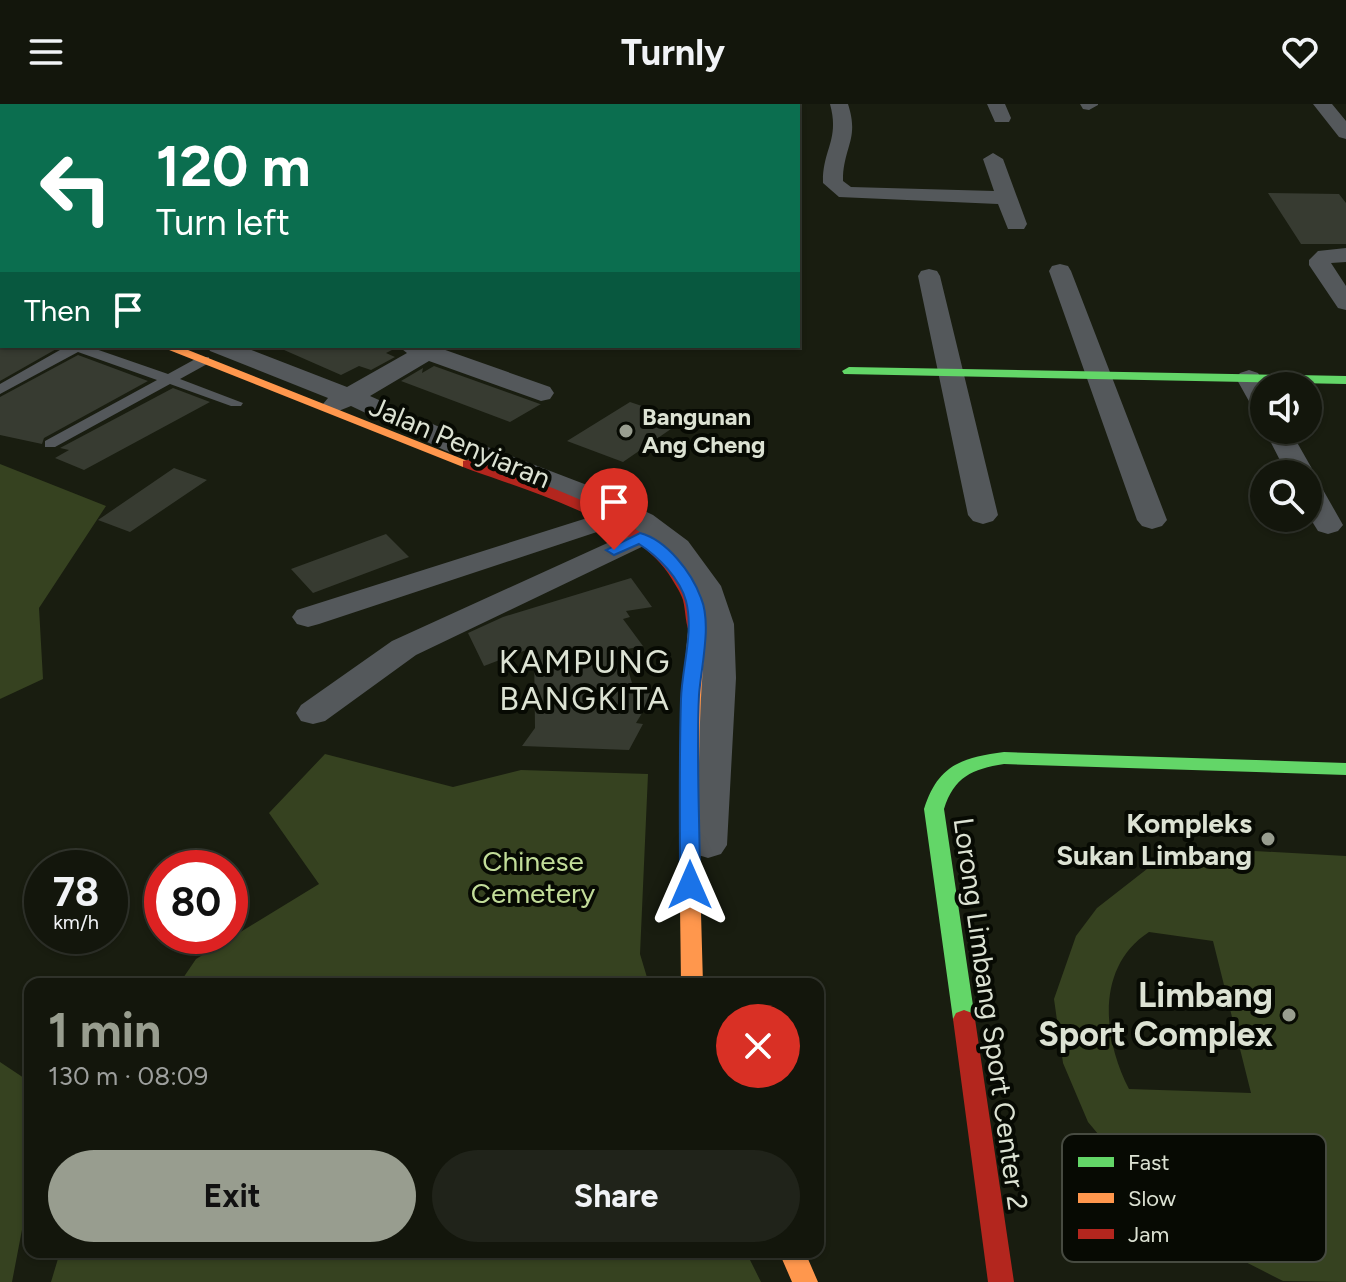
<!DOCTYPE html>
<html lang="en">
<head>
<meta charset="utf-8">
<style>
  body { margin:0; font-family:Figtree,sans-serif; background:#20231a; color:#f1f3f6; height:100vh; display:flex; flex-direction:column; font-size:30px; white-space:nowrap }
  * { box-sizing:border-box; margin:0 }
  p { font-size:26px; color:#9d9f9d }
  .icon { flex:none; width:44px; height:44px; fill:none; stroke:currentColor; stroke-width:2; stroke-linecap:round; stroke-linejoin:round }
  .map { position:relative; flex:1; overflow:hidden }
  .sheet { position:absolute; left:24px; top:874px; width:800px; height:280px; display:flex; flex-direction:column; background:#13160c; border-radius:16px; box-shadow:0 2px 6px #0004,0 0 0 2px #32352d }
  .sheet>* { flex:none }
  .hud { position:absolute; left:0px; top:0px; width:800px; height:244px; box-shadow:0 2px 6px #0004,0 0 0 2px #32352d; background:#0b6e4f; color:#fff; overflow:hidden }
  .tools { position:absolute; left:1250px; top:268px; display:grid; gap:16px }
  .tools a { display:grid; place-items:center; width:72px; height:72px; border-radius:50%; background:#13160c; box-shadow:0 2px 6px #0004,0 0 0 2px #32352d; font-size:40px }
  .speed { position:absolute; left:24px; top:746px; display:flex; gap:16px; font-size:40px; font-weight:700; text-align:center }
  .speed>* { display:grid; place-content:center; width:104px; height:104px; border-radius:50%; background:#13160c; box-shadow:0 2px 6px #0004,0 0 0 2px #32352d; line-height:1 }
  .speed small { font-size:20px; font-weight:400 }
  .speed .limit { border:12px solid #d22; background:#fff; color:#111 }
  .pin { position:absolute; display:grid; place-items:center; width:68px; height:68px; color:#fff; margin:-82px -34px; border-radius:50% 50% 50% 0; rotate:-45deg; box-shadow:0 0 8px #0007 }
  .pin .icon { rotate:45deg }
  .me { position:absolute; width:88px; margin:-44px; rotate:0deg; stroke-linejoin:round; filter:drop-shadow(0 0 6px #0008) }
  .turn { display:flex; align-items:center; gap:28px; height:168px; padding:0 24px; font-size:36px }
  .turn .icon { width:104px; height:104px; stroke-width:2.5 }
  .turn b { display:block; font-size:56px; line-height:68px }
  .then { display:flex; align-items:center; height:76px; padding:0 24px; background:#0003; gap:16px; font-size:30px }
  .round { display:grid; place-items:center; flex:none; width:84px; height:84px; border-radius:42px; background:#20231a }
  .headline { display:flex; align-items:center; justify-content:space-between; height:136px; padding:0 24px }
  h1 { font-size:48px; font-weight:700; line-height:60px; color:#989d8f }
  .action { display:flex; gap:16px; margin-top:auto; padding:16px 24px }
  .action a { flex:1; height:92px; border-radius:48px; background:#989d8f; color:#111; font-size:32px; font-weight:700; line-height:92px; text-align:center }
  .action a+a { background:#20231a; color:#f1f3f6 }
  header { display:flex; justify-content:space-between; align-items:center; height:104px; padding:0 24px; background:#13160c; font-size:36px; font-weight:700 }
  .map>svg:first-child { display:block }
  .green { fill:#364220; fill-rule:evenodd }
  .building { fill:#373b31 }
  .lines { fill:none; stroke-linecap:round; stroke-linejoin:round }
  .lane { fill:#54585b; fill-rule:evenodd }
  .street { fill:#54585b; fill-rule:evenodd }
  .fast { fill:#63d668; fill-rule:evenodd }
  .slow { fill:#ff974d; fill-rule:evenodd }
  .jam { fill:#b3261e; fill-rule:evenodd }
  .route { fill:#1a73e8; stroke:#114b97; stroke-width:2 }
  .poi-dot { fill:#989d8f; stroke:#070a03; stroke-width:3 }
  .labels { text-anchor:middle; stroke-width:8; stroke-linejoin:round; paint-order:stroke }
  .far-poi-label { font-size:24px; font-weight:bold; fill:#dce2d3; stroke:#070a03; text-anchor:start }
  .street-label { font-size:28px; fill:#dce2d3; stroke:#070a03 }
  .poi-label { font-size:28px; font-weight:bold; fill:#dce2d3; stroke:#070a03; text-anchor:end }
  .park-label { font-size:28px; fill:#c2dd99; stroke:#070a03 }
  .quarter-label { font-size:32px; letter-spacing:2px; fill:#dce2d3; stroke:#070a03 }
  .near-poi-label { font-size:34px; font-weight:bold; fill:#dce2d3; stroke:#070a03; text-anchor:end }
  .key { fill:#070a03; stroke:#474b41; stroke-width:2 }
  .key-label { font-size:22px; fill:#dce2d3 }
</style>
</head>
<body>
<header><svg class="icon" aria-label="menu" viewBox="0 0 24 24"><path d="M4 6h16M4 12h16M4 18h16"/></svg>Turnly<svg class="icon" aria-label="heart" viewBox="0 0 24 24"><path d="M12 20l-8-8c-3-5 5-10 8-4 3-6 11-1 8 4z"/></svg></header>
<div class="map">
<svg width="1346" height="1178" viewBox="0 0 1346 1178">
  <rect width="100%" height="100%" fill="#191d10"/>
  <path class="green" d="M0,360L106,402L39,504L43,575L0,595Z
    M325,650L453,683L521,666L648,670L640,850L649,880H179L196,855L319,780L269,709Z
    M1219,745L1346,752V1178L1283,1177L1220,1145L1156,1099L1088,1018L1063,959L1054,895L1076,832L1097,804L1170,747ZM1149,828L1213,837L1251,989L1129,985C1103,935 1095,863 1149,828Z
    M0,958L30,978V1084L12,1178H0Z
    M60,1148H746L761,1178H51Z"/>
  <path class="building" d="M1268,89L1339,90L1346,99V140H1301Z
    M0,242H51L58,244L0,277Z
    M275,242H395L396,244L386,249L395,253L371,266L359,262L341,271Z
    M78,251L148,277L44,334L42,340L0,331V293Z
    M434,262L540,300H541L510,318L401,277L423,264L422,269Z
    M173,284L210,298L84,366L55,354L69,346L60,344Z
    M630,298L684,316L623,358L567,337Z
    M174,364L207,376L130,428L98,416Z
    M386,430L409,453L313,489L291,465Z
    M631,474L652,503L626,507L630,513L623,515L643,542L622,546L635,589L655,588L636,619L643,620L629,646L522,642L535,624L534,543L484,562L468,529L503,513Z"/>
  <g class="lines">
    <path class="lane" d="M40,0H67L69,2H42Z
      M359,0H369L358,2Z
      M396,0H406L395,2Z
      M2,213V221L0,222V214Z
      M67,242H87L168,270L199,253H209V259L180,275L243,299L241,302H231L170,280L55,343H45V337L157,276L78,248L0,290V280Z"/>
    <path class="street" d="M241,0H266L240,2Z
      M830,0H848C859,34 845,41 843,72V77L851,83L994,87L983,55L993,49L1003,55L1027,120L1024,125H1008L998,100L839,93L823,79C822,46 840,36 830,0Z
      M987,0H1005L1011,14L1009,18H995Z
      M1080,0H1098V1L1089,6L1083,5Z
      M1313,0H1332L1346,17V35L1339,33Z
      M2,9V21L0,22V10Z
      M0,66H2L0,79Z
      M1346,144V158L1331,159L1346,182V206L1338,204L1309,161V156L1318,147Z
      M1060,160L1068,162L1071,167L1167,416L1162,422L1152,425L1142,422L1137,416L1049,167L1052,162Z
      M929,165L937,167L940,172L998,411L993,417L983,420L973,417L968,411L918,172L921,167Z
      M207,242H241L347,283L407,249L398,242H434L550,283L554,289L550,295L541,297L429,257L370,292L464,334L600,386L653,411L688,437L721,482L734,520L736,574L727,741L721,750L708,754L695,750L689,741L702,574V520L690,482L666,449L652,438L416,551L325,617L313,620L301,617L296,609L301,601L392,537L636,426L624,419L319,520L308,523L297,520L292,513L297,506L603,409L444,346L351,302L336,308L327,306L323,300L328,294L210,247Z
      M1249,266L1258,269L1266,282L1264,310L1255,308L1236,274L1240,269Z
      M1264,325L1290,326L1315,370L1311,375L1318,377L1343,421L1338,427L1328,430L1318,427L1308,411V370H1287Z"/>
    <path class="fast" d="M1,143L2,152L0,153V144Z
      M0,176L2,177V185L0,184Z
      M849,263L1346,272V280L844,270L842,267Z
      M1004,648L1346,659V671L1004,660C972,665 954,673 944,705L975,915L972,921L964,924L956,921L953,915L924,705C938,661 961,654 1004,648Z"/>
    <path class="slow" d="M0,3L2,4V10L0,9Z
      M159,242H178L475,360L473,363H463Z
      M697,523L706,528C694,645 700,762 703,880H681C680,762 675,645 688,528Z
      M779,1148H805L818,1178H792Z"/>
    <path class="jam" d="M468,356C527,371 639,413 678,460C695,480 701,503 706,528L703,532H691C685,521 686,508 683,496C680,487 673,477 668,469C632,416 521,385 463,363V357Z
      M964,906L972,909L975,915L1014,1178H988L953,915L956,909Z"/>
  </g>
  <path class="route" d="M640,429C667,436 692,469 701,494C712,520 701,563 699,591C696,654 700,718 700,781L697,786H683L680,781C680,719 679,657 681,595C682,563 694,528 686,497C680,475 658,452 639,440L614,451L606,446Z"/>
  <g class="poi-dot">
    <circle cx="626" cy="327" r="8"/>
    <circle cx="1268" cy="735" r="8"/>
    <circle cx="1289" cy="911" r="8"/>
  </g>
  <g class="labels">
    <g class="far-poi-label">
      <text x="642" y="321">Bangunan<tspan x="642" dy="28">Ang Cheng</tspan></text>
    </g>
    <g class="street-label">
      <text transform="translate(460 338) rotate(23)" y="10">Jalan Penyiaran</text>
      <text transform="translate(991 910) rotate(82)" y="10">Lorong Limbang Sport Center 2</text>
    </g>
    <g class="poi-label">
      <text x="1252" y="729">Kompleks<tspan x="1252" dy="32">Sukan Limbang</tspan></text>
    </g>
    <g class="park-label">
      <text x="533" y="767">Chinese<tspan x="533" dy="32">Cemetery</tspan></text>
    </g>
    <g class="quarter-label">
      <text x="585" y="569">KAMPUNG<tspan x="585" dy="37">BANGKITA</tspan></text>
    </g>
    <g class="near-poi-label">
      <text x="1273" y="903">Limbang<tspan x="1273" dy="39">Sport Complex</tspan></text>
    </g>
  </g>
  <rect x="1062" y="1030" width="264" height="128" rx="12" class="key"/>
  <rect x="1078" y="1053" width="36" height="10" fill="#63d668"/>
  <rect x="1078" y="1089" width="36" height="10" fill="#ff974d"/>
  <rect x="1078" y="1125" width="36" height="10" fill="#b3261e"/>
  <g class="key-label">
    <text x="1128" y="1066">Fast</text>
    <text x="1128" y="1102">Slow</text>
    <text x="1128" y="1138">Jam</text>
  </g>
</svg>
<div class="tools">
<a><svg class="icon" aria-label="sound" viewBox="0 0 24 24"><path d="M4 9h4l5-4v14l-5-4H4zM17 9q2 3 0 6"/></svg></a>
<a><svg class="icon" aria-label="search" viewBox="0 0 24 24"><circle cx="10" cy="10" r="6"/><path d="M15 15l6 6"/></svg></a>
</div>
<div class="speed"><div>78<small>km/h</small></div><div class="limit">80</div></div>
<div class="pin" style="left:614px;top:446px;background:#d93025"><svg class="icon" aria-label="arrive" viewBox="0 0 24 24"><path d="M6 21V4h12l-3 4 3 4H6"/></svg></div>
<svg class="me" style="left:690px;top:781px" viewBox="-20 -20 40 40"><path d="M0-17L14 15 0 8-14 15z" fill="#1a73e8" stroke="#fff" stroke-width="4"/></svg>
<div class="hud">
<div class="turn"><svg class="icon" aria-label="left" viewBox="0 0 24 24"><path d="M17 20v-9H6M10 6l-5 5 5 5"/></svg><div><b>120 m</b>Turn left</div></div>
<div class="then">Then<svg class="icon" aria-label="arrive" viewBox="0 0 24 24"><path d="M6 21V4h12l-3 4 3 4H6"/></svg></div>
</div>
<section class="sheet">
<div class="headline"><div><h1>1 min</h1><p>130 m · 08:09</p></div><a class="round" style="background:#d93025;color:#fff"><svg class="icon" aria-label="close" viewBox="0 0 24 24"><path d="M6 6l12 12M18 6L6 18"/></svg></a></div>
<div class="action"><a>Exit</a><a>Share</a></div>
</section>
</div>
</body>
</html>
